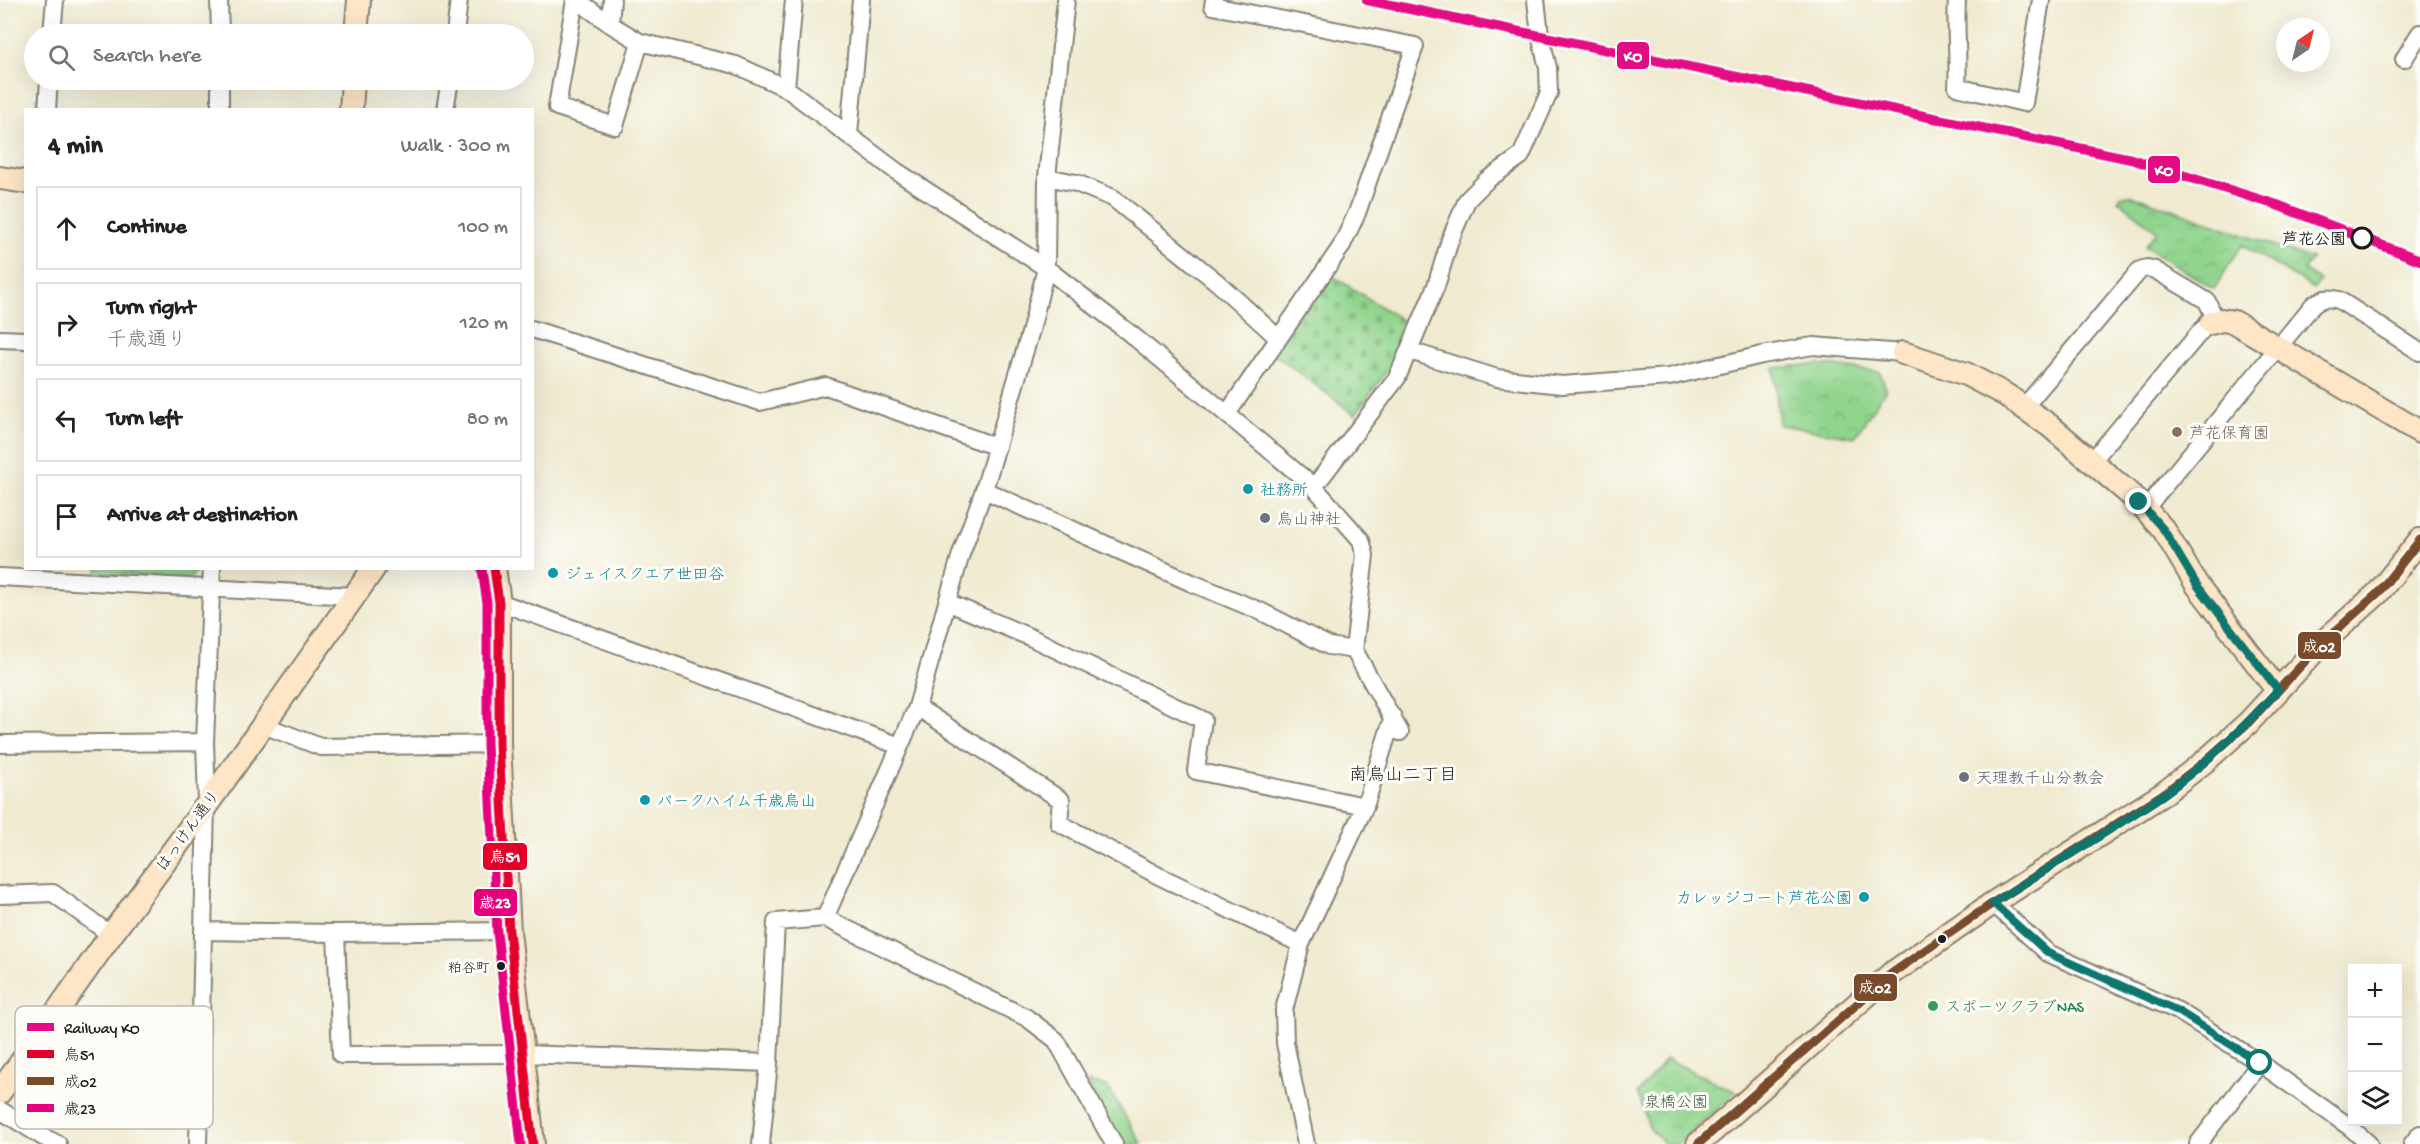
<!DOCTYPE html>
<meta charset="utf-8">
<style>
:root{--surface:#fff;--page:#f6f6f6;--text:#222;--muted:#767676;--line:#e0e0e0}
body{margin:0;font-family:"Gochi Hand","Klee One",sans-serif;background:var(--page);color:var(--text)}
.controls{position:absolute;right:18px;bottom:18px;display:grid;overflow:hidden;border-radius:0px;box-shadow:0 6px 24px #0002}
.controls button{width:54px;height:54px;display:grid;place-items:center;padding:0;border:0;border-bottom:2px solid var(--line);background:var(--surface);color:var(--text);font:30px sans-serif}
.compass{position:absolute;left:2276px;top:18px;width:54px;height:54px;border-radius:50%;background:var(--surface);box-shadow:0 6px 24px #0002;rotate:35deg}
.stop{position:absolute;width:18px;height:18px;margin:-14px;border:4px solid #0f766e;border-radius:50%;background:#fff}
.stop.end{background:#0f766e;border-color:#fff;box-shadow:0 2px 6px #0008}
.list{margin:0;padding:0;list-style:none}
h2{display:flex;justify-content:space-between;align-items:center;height:78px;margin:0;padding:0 24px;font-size:26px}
h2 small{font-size:20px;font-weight:400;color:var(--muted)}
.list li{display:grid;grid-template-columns:39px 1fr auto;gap:18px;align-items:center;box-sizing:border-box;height:84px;margin:0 12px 12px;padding:0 12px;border:2px solid var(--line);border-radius:0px}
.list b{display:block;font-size:22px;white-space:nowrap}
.list p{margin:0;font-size:20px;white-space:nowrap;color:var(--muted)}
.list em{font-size:20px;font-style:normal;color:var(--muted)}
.icon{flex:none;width:33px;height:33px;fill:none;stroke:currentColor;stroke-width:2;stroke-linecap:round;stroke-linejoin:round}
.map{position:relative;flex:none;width:2420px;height:1144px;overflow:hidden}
.search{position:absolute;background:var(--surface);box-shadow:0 6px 24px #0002;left:24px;top:24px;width:510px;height:66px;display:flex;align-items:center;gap:15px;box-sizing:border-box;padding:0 21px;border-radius:33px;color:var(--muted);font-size:22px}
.panel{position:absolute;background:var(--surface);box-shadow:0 6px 24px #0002;left:24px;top:108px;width:510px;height:462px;border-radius:0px}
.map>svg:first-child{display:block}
.cemetery{fill:url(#cemetery-stones);stroke:#567854;stroke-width:1.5}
.park{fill:url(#park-crowns);stroke:#567854;stroke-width:1.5}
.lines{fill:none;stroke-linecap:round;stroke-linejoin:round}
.street-casing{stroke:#868376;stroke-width:20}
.secondary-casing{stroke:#868376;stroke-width:26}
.street{stroke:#fff;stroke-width:16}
.secondary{stroke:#fde5c5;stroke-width:22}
.bus-1-casing{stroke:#fdfcf7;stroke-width:14}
.bus-2-casing{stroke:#fdfcf7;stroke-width:14}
.bus-3-casing{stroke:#fdfcf7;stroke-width:14}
.bus-1{stroke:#e4002b;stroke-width:9}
.bus-2{stroke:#7a4b2a;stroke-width:9}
.bus-3{stroke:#e5007d;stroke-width:9}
.rail-1-casing{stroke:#fdfcf7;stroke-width:15}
.rail-1{stroke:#e50b84;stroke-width:10}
.route{stroke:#0f766e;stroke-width:8}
.stop-dot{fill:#fdfcf7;stroke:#1c1c1c;stroke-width:3}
.education-dot{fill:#8d6e63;stroke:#fdfcf7;stroke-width:2}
.culture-dot{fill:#0f9aa8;stroke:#fdfcf7;stroke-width:2}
.worship-dot{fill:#6b7280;stroke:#fdfcf7;stroke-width:2}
.bus-dot{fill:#1c1c1c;stroke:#fdfcf7;stroke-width:2}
.leisure-dot{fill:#2e9e5b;stroke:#fdfcf7;stroke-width:2}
.labels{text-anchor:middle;stroke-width:6;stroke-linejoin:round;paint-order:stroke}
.bus-label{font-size:14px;fill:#1c1c1c;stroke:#fdfcf7;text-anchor:end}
.stop-label{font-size:16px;font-weight:bold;fill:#1c1c1c;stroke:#fdfcf7;text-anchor:end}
.education-label{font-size:16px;fill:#785e54;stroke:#fdfcf7;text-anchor:start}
.culture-label{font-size:16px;fill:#0d838f;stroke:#fdfcf7;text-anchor:start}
.worship-label{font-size:16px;fill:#5b616d;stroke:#fdfcf7;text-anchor:start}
.street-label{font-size:16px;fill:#1c1c1c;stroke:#fdfcf7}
.leisure-label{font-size:16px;fill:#27864d;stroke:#fdfcf7;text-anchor:start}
.park-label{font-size:16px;fill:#455c44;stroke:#fdfcf7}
.neighbourhood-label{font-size:18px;fill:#1c1c1c;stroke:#fdfcf7}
.key{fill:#fdfcf7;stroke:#bab9b5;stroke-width:1.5}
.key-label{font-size:16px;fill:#1c1c1c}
.line-badge{stroke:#fdfcf7;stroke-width:2}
.badge-label{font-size:16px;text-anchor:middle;font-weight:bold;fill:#fff}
</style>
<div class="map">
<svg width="2420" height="1144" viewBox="0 0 2420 1144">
<defs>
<pattern id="cemetery-stones" width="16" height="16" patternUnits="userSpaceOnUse" patternTransform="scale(1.5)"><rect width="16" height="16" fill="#90d48d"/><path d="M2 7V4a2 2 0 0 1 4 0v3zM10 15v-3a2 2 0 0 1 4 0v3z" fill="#7cb579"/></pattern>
<pattern id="park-crowns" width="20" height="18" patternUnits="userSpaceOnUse" patternTransform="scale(1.5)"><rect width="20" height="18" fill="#90d48d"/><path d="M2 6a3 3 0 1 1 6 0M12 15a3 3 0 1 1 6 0" fill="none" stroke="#7cb579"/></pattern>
</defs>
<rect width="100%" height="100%" fill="#fdfcf7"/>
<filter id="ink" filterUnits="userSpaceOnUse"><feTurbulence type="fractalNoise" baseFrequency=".0167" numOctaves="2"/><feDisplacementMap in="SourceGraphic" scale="12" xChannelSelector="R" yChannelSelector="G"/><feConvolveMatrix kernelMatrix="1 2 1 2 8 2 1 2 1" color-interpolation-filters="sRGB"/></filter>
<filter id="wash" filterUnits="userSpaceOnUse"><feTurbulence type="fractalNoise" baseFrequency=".008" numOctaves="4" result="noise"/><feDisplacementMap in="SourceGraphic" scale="24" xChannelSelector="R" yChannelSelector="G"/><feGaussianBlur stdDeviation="1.35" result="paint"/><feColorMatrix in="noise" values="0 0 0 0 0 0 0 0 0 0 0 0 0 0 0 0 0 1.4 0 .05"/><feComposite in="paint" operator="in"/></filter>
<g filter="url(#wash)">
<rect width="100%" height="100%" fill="#efead0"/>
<path class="cemetery" d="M1328,273L1408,324L1397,357L1355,415L1272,352Z"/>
<path class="park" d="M2132,195L2312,259L2304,270L2320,281L2314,289L2242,245L2214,289L2145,246L2157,231L2118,200L2121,196Z
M1819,364L1880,372L1886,389L1855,437L1779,425L1774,368Z
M97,568L199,569L189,579L97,573Z
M1666,1059L1736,1092L1678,1144H1664L1650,1129L1638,1093Z
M1087,1082L1107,1086L1142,1144H1122Z"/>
</g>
<g filter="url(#ink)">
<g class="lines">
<defs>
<path id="street" d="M219,0L220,34
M575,0L557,107L615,126L640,42
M577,0L610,24L640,42L736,65L786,88L896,171L1046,268L1132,335L1314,487L1361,540L1365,555L1354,650
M1214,0L1213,6L1415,46L1357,213L1341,247L1227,414
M1957,0C1955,29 1959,58 1957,87L2024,103L2041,0
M610,24L612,0
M52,34L55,0
M455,34L459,0
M2404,59L2420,33
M220,80V110
M786,88L794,0
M47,110L49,80
M445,110L450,80
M849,134L861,0
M1047,177L1076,183L1113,198L1218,283L1278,338
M532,329L760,402L826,386L997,447
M0,339L26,340
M1410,351L1497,378L1562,385L1669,377L1762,355L1813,346L1903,353
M2024,407L2140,270L2147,268L2155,270L2207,301L2216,321
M2092,461L2202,330L2211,323
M1314,487L1397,378L1436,286L1450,240L1467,200L1487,180L1521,156L1549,93L1548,68L1540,35L1536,0
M984,490L1192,583L1260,611L1329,646L1354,650L1400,732
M2146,508L2313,305C2322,298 2328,297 2339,300L2420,352
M0,577L354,596
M499,602L900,746
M947,602L1032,638L1203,720L1196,771L1365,806
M917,707L1061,800L1059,823L1159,876L1301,944
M263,725L321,747L499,744
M205,742L212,568
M0,744L205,742L207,803
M0,895L53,893L111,935
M1993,903L2048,953L2178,1011L2260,1063L2351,1128L2369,1144
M825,918L917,707L961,554L984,490L1031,330L1046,268L1047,177L1066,0
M203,931L336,933L509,931
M336,933L341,1055L524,1054L769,1063
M0,1110L43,1137L58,1144
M198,1144L206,806
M761,1144L769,1063L776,922L825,918L1027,1018L1056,1040L1114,1144
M1306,1144L1285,1043L1284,1010L1301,944L1365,806L1393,717
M2198,1144L2260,1063
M2412,1144L2420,1134"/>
<path id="secondary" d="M356,34L359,0
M351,110L353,80
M0,178L26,182
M2211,323L2222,320L2234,322L2420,432
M1903,353L1966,374L2006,395L2050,426L2139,502L2164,530L2197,585L2278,691
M494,568L499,602V744L509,931L533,1144
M0,1092L111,935L206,806L374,568
M1698,1144L1891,974L1993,903L2163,794L2204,762L2248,723L2322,643L2378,593L2420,540"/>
</defs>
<use href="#street" class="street-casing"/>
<use href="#secondary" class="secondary-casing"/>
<use href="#street" class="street"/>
<use href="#secondary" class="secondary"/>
<defs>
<path id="bus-1" d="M494,568L499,602V744L509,931L533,1144"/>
<path id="bus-2" d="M1698,1144L1891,974L1993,903L2163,794L2204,762L2248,723L2322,643L2378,593L2420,540"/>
<path id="bus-3" d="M482,570L487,603V745L497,932L521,1144"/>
</defs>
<use href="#bus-1" class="bus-1-casing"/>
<use href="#bus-2" class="bus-2-casing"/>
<use href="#bus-3" class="bus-3-casing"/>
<use href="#bus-1" class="bus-1"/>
<use href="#bus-2" class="bus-2"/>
<use href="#bus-3" class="bus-3"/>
<defs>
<path id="rail-1" d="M1367,0L2131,159L2277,205L2420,260"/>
</defs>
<use href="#rail-1" class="rail-1-casing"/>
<use href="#rail-1" class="rail-1"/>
</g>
</g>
<g class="lines" filter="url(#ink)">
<path class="route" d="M2139,502L2164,530L2197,585L2278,690C2243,728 2205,765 2163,795C2108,833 2049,867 1993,903L2048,953L2178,1011L2260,1063"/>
</g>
<circle class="stop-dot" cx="2362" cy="238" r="10"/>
<circle class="education-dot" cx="2177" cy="432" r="6"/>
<g class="culture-dot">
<circle cx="1248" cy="489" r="6"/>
<circle cx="553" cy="573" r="6"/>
<circle cx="645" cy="800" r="6"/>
<circle cx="1864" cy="897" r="6"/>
</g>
<g class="worship-dot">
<circle cx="1265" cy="518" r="6"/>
<circle cx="1964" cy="777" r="6"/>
</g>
<g class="bus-dot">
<circle cx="1942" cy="939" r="5"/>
<circle cx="501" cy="966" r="5"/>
</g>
<circle class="leisure-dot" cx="1933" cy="1006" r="6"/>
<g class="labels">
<g class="bus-label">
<text x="490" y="972">粕谷町</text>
</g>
<g class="stop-label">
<text x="2346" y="244">芦花公園</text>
</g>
<g class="education-label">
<text x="2189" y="438">芦花保育園</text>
</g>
<g class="culture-label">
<text x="1260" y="495">社務所</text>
<text x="565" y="579">ジェイスクエア世田谷</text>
<text x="657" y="806">パークハイム千歳烏山</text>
<text x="1852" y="903" text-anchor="end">カレッジコート芦花公園</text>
</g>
<g class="worship-label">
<text x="1277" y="524">烏山神社</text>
<text x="1976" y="783">天理教千山分教会</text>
</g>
<g class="street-label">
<text transform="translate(187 830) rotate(-54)" y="6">はっけん通り</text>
</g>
<g class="leisure-label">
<text x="1945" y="1012">スポーツクラブNAS</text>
</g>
<g class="park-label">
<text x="1676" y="1107">泉橋公園</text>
</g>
<g class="neighbourhood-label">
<text x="1403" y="780">南烏山二丁目</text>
</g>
</g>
<rect x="15" y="1006" width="198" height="123" rx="9" class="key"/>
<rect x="27" y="1023" width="27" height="8" fill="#e50b84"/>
<rect x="27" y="1050" width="27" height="8" fill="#e4002b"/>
<rect x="27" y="1077" width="27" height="8" fill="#7a4b2a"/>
<rect x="27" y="1104" width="27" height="8" fill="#e5007d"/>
<g class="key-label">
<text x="64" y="1033">Railway KO</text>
<text x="64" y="1060">烏51</text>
<text x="64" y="1087">成02</text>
<text x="64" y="1114">歳23</text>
</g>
<g class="line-badge">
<rect x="1616" y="41" width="34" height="29" rx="6" fill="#e50b84"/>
<rect x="2147" y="155" width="34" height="29" rx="6" fill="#e50b84"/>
<rect x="2297" y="631" width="45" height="29" rx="6" fill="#7a4b2a"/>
<rect x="482" y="842" width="46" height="29" rx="6" fill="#e4002b"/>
<rect x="473" y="888" width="45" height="29" rx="6" fill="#e5007d"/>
<rect x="1853" y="973" width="45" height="29" rx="6" fill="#7a4b2a"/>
</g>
<g class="badge-label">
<text x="1633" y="61">KO</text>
<text x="2164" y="175">KO</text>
<text x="2319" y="652">成02</text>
<text x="505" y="862">烏51</text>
<text x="495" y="908">歳23</text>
<text x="1875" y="993">成02</text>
</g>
</svg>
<div class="controls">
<button>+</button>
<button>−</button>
<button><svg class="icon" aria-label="layers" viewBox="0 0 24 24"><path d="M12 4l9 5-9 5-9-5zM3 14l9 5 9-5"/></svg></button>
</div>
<svg class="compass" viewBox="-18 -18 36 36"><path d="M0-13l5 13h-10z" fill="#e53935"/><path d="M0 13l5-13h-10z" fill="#767676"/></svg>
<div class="stop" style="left:2260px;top:1063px"></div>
<div class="stop end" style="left:2139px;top:502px"></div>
<div class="search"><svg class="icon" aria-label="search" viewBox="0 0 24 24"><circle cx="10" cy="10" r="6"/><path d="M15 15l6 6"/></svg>Search here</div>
<section class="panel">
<h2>4 min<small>Walk · 300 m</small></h2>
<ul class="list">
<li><svg class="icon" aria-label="ahead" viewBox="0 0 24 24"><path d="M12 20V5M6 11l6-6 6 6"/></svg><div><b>Continue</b></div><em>100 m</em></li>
<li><svg class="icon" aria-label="right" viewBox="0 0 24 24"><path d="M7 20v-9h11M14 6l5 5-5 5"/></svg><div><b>Turn right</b><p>千歳通り</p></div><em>120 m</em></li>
<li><svg class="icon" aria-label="left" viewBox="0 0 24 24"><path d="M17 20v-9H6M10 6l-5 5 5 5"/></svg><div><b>Turn left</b></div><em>80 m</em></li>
<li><svg class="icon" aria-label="arrive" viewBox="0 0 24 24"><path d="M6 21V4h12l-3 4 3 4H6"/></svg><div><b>Arrive at destination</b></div></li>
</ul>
</section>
</div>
